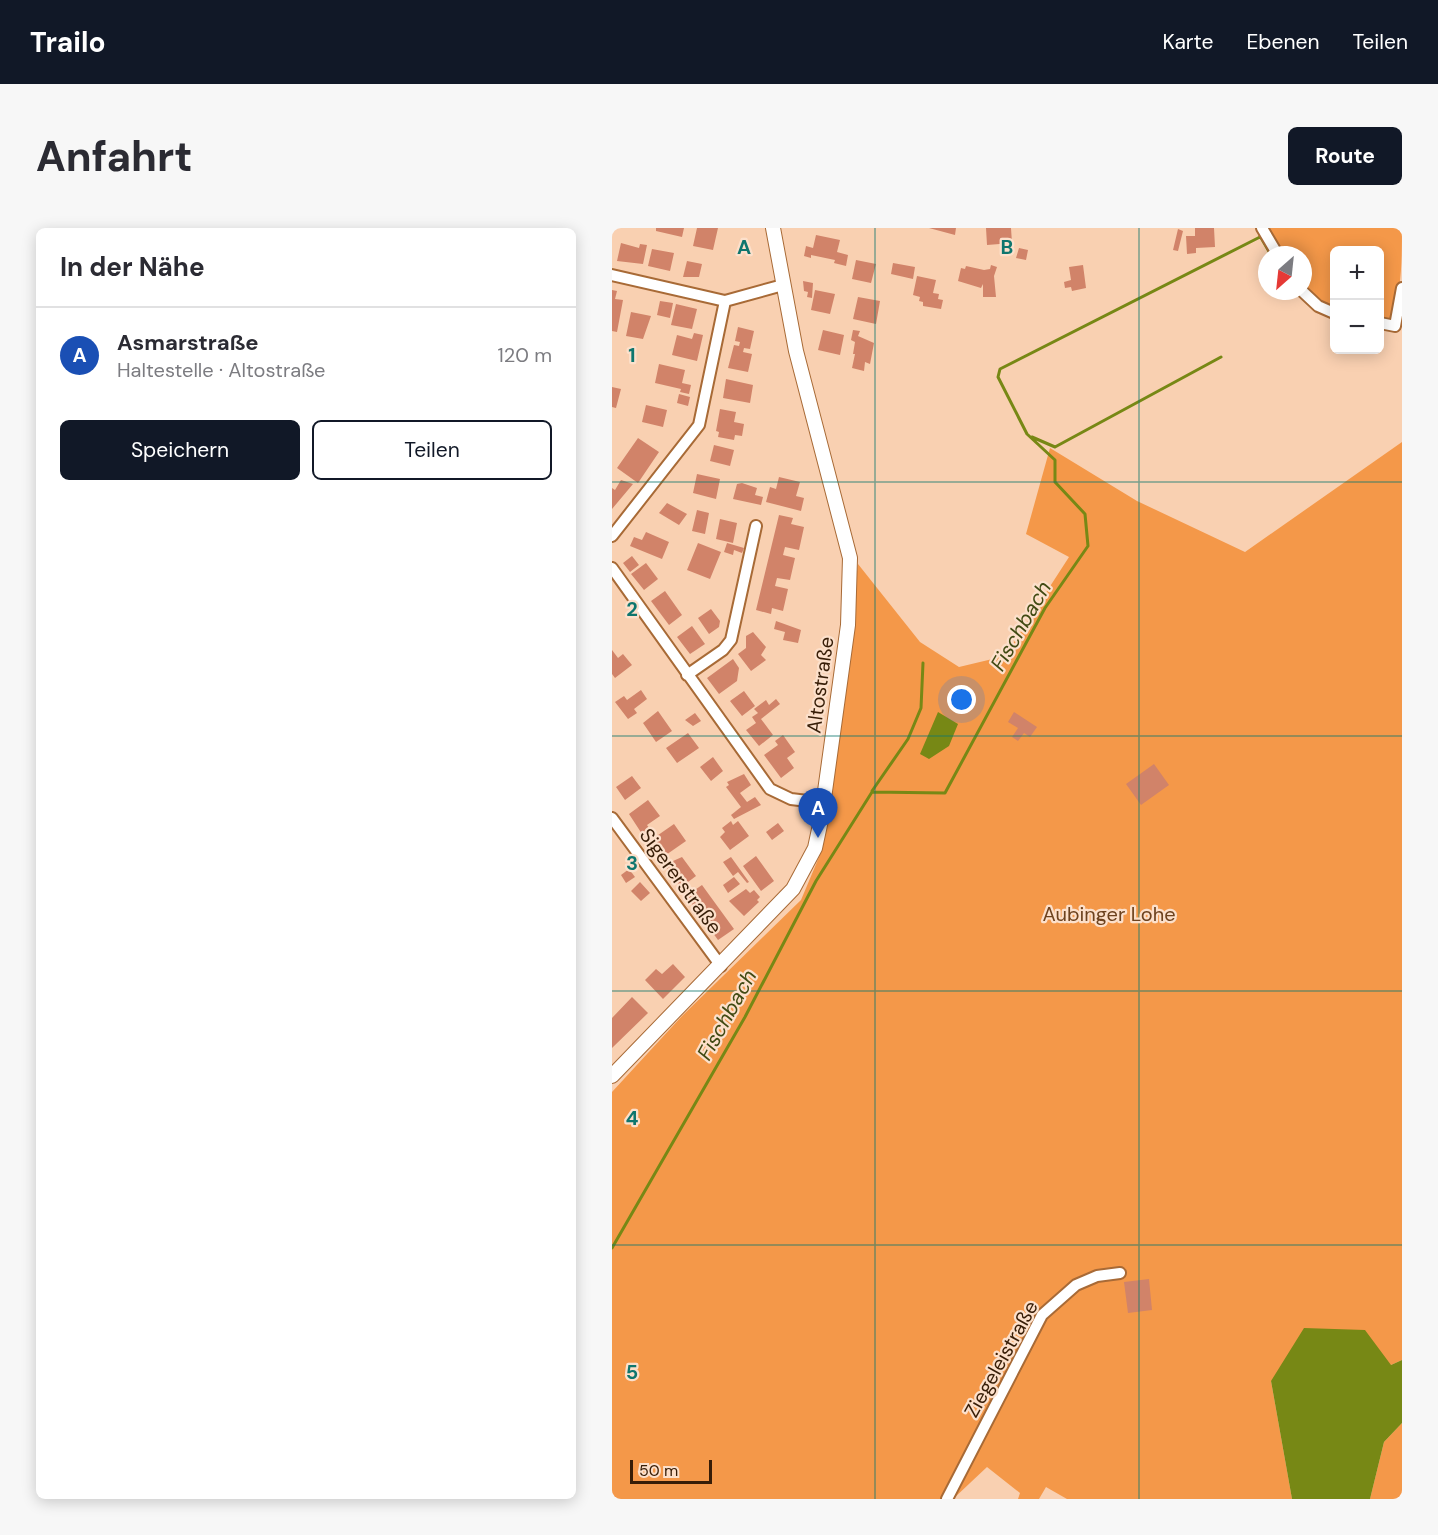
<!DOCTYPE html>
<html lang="de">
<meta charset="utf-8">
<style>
:root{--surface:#fff;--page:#f7f7f7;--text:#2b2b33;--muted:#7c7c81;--line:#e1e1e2;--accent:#111827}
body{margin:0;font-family:"DM Sans",sans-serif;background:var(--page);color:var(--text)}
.controls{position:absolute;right:18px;top:18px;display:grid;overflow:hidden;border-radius:9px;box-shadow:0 3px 15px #0003}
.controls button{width:54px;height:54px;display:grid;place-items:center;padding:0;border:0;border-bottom:2px solid var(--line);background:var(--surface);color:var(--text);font:30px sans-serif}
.compass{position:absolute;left:646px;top:18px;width:54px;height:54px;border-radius:50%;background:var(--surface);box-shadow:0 3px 15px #0003;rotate:207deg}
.scale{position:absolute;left:18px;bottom:15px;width:82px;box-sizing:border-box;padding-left:6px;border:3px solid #371d07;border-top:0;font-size:16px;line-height:21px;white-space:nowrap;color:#371d07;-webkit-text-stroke:4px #fce0cb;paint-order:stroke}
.you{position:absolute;left:350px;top:472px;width:21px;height:21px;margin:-15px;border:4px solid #fff;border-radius:50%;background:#1a73e8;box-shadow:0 0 0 9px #1a73e833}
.badge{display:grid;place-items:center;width:39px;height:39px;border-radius:50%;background:var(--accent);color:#fff;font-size:20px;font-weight:700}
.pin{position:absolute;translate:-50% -50px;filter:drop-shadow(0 2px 3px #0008)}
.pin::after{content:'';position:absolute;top:32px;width:21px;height:18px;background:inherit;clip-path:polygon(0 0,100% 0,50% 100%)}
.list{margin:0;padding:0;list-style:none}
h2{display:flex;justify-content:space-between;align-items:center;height:78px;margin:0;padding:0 24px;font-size:26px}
h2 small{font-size:20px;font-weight:400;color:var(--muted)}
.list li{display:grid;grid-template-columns:39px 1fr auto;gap:18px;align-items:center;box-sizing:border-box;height:96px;padding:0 24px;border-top:2px solid var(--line)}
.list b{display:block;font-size:22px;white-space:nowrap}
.list p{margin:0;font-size:20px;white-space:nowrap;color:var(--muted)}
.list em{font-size:20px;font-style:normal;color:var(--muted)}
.actions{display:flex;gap:12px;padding:18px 24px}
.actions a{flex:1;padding:14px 0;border:2px solid var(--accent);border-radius:9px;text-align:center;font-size:21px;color:var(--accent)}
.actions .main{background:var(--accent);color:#fff}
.map{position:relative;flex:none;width:790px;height:1271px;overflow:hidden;border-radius:9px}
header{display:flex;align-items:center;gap:36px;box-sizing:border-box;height:84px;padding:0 30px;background:var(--accent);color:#fff}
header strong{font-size:28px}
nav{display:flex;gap:33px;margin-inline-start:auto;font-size:21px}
.intro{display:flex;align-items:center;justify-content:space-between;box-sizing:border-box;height:144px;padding:0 36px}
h1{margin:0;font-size:42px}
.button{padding:15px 27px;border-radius:9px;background:var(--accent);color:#fff;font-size:21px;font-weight:700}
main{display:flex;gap:36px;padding:0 36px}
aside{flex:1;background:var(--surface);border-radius:9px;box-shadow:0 3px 15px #0003}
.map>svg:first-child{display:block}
.green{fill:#f49849}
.water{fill:#778815}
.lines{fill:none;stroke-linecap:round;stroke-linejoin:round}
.stream{stroke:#778815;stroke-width:3}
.building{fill:#d18369}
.minor-casing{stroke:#a86a36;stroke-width:14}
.secondary-casing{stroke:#a86a36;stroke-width:16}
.minor{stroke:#fff;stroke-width:10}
.secondary{stroke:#fff;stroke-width:14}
.grid{fill:none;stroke:#0f766e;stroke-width:1.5;stroke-opacity:0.55}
.labels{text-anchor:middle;stroke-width:4.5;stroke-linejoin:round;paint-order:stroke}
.street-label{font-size:20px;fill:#371d07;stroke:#fce0cb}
.park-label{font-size:20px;fill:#6d421e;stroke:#fce0cb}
.water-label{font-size:21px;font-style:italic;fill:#414a13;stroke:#fce0cb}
.grid-label{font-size:20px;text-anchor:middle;font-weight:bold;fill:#0f766e;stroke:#fce0cb;stroke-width:4.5;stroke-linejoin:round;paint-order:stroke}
</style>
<header>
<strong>Trailo</strong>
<nav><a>Karte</a><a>Ebenen</a><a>Teilen</a></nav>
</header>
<div class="intro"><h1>Anfahrt</h1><a class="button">Route</a></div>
<main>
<aside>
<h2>In der Nähe<small></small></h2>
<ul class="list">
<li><span class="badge" style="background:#1a4fb4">A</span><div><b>Asmarstraße</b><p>Haltestelle · Altostraße</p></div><em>120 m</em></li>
</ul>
<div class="actions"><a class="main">Speichern</a><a>Teilen</a></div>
</aside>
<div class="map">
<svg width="790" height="1271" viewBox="0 0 790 1271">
<rect width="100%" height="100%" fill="#f9d0b1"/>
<path class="green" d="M653,0H790C790,28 790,66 779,91L768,93V22H722V82L708,75L691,59V27H669Z
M790,214V1132L779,1137L659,1153L680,1271H455L434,1259L427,1271H406L408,1265L375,1239L341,1271H0V864L70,788L189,672L210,622L246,336L308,414L347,439L393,428L457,329L414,306L438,220L525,273L633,324Z
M790,1195V1271H758L772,1214Z"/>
<path class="water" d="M326,484L346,496L337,518L317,531L308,526Z
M692,1100L753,1102L779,1137L790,1132V1195L772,1214L758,1271H680L659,1153Z"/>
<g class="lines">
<path class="stream" d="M648,8L659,27
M420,209L443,219L609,129
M260,563L296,511L309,480L311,435
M0,1020L133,789L204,653L260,564L333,565L433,380L476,318L473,286L443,254V232L415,206L386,149L388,141L648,9"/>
</g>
<path class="building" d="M44,0H72L70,9L44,3Z
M85,0H106L101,22L81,18Z
M317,0H344L343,7Z
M374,0H399L400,15L375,17Z
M583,0H602L603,19L584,20V25L575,26L574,8H583Z
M566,1L571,3L566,23L561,22Z
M204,7L228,12L225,24L236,27L234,38L222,35L223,32L199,27V30L192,28L194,18L201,20Z
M9,15L27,20L28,16L35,17L31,36L5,33Z
M407,20L416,22L414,32L404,30Z
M40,21L62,25L58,43L36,38Z
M244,32L264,36L259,55L240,51Z
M75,33L90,36L87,49H71Z
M281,35L303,39L301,51L279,46Z
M379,37L385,39L382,48L384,69H371V56L369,60L346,53L349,40L353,41L354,38L372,42L378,41Z
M471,37L474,60L460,63L459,59L453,60L452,54L459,52L457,39Z
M305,48L324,52L321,65L327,66L326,71L331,72L329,81L311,78V74L307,73L308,69L301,67Z
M191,53L201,55L200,70L195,69L196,64L192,63Z
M0,62L5,63L3,71L11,72L5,104L0,103Z
M203,62L223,66L218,86L199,82Z
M246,69L268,73L264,96L241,91Z
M48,73L61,75L58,90L45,87Z
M64,76L85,81L80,101L59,97Z
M19,84L39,88L31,111L14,108Z
M126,99L142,103L138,121L132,120L131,124L140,126L136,144L116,140L122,117L127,118L128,114L123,113Z
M211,102L232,107L228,127L206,122Z
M241,102L248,103L246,108L262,115L258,136L253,134L252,143L240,140L243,126H241L243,114L239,112Z
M82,105L91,107L85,133L60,127L65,107L80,111Z
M47,136L73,142L70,155L79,157L77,166L68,164L69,161L43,155Z
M114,151L141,157L138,175L111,170Z
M0,159L9,161L4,180L0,179Z
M67,166L78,169L76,178L65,175Z
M34,177L55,182L51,199L30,194Z
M108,181L124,184L122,194L132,196L130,208L123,207L122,212L106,209L107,204L104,203Z
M26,210L47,224L26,255L5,240Z
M102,217L122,222L118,238L98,233Z
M85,246L108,251L104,271L81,265Z
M167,249L188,254L184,268L192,270L189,283L154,274L158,259L164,261Z
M9,252L21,256L0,281V260L3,262Z
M130,255L145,260L143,267L151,269L149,277L121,271L125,256Z
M55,275L75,286L67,297L47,285Z
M85,282L97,285L93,306L80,303Z
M167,287L181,290L179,296L192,299L187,322L173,319L171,327L183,330L178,352L165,350L163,358L176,361L171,383L160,380L159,386L144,382Z
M108,291L125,295L121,315L104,311Z
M34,304L57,314L50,331L18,318L22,309L30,312Z
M86,315L109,324L98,351L75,342Z
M115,315L132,320L130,325L122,322L121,327L112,324Z
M20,328L27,337L18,344L11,335Z
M34,335L46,351L32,362L19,346Z
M53,363L70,387L57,397L39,373Z
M99,381L108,393L107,399L97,406L86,390Z
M164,393L189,402L186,415L171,412L173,404L162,401Z
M80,398L93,416L78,426L65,409Z
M141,404L154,419L149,427L154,432L139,443L126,426L134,420V408Z
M0,422L6,430L11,426L20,437L3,450L0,446Z
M121,431L127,440L125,453L107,466L95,450Z
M29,462L35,471L22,481L25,485L16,491L3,474L12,468L15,472Z
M132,463L143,478L130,488L118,473Z
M164,471L168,476L149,491L161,507L147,518L134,502L144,495L140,489L146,485L142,481L154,472L157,477Z
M46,483L60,503L44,514L31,495Z
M402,484L425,499L418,509L412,505L406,513L400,509L406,500L396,494Z
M83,485L89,493L81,498L73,492Z
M76,505L87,520L65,535L54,520Z
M171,507L183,524L175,530L182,540L169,550L152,527L166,517L163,513Z
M101,529L111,543L99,553L88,539Z
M542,536L557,557L529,577L514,556Z
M132,546L139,557L128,565L135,574L143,569L149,577L122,591L119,587L129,579L114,559L117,557L115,554Z
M20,548L29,560L13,572L4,559Z
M36,572L48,588L35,597L40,604L32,609L17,586Z
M119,593L121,597L126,593L137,608L118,622L108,609L113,604L110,600Z
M166,595L172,603L160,612L154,604Z
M62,596L74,613L51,629L39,612Z
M144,628L162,653L149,663L131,638Z
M70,629L84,648L76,654L78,657L71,662L52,637Z
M119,629L137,654L135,655L126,644L121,648L111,634Z
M17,641L23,649L14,655L9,647Z
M122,649L128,656L116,665L111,657Z
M28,654L38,665L29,673L19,663Z
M90,657L122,701L106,712L74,668Z
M134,661L138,665L142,662L148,669L145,672L147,674L132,688L117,673Z
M61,736L73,749L51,771L33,752L44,741L50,746Z
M20,769L36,785L0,820V790Z
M537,1051L540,1082L516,1085L512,1054Z"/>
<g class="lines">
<defs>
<path id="minor" d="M650,0L666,27
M0,47L113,73L171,57
M690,63L706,78L722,85
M768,95L783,98L790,60
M0,308L87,197L113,73
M0,340L158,561L179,571L212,575
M75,447L111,422L119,412L144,298
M0,590L109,738
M335,1271L430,1087L464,1057L485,1048L508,1045"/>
<path id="secondary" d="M0,848L181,661L203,620L209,592L236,397L238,330L184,123L161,0"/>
</defs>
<use href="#minor" class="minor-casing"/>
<use href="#secondary" class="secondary-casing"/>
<use href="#minor" class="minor"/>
<use href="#secondary" class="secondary"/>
</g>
<path class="grid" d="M263,0V1271M527,0V1271M0,254H790M0,508H790M0,763H790M0,1017H790"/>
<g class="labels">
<g class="street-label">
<text transform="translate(208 457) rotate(-82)" y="7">Altostraße</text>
<text transform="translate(69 653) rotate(54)" y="7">Sigererstraße</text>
<text transform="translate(389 1131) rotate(-61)" y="7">Ziegeleistraße</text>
</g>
<g class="park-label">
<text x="497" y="693">Aubinger Lohe</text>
</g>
<g class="water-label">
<text transform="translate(409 398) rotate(-60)" y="7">Fischbach</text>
<text transform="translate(115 787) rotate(-61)" y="7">Fischbach</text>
</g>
</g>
<g class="grid-label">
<text x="132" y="26">A</text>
<text x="395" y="26">B</text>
<text x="20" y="134">1</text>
<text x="20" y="388">2</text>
<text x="20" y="642">3</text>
<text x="20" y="897">4</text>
<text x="20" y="1151">5</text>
</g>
</svg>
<div class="controls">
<button>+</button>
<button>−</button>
</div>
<svg class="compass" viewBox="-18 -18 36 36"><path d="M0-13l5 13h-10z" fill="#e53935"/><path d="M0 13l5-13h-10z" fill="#7c7c81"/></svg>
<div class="scale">50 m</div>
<div class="you"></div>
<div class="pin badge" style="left:206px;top:610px;background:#1a4fb4">A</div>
</div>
</main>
